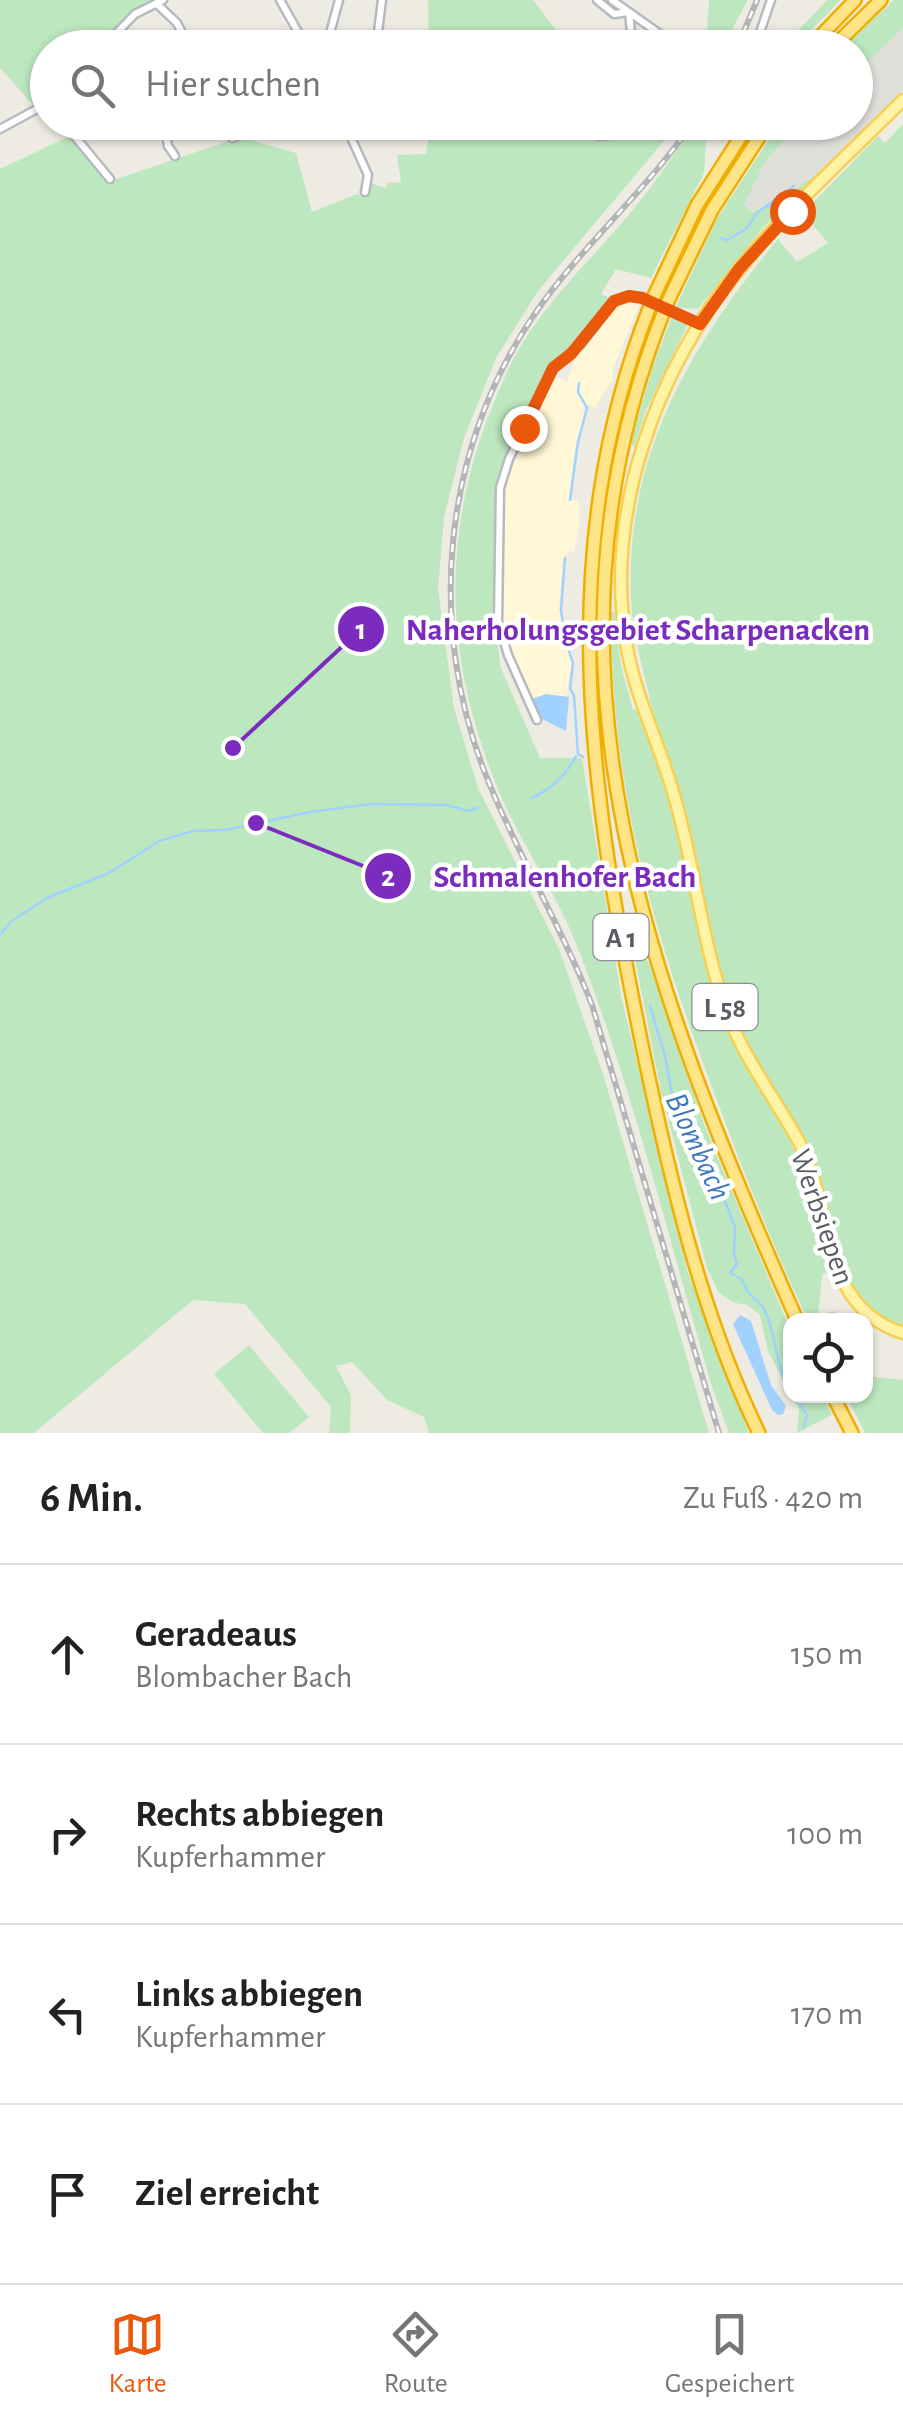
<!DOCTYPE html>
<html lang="de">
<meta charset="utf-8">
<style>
:root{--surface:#fff;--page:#f6f6f6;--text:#222;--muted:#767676;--line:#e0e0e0;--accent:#ea580c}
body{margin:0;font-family:"Alegreya Sans",sans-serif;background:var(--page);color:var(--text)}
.controls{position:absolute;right:30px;bottom:30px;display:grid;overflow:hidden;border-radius:20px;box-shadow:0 2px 8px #0004}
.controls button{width:90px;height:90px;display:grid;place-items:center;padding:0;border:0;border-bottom:2px solid var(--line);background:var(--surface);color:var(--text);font:50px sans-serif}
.stop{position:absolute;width:30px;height:30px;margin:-22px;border:8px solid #ea580c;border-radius:50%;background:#fff}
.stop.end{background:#ea580c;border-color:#fff;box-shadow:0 2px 10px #0008}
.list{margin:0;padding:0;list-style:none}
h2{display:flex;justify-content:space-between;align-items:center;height:130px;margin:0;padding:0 40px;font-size:42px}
h2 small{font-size:32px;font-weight:400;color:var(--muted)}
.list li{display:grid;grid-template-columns:65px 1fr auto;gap:30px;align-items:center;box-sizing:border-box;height:180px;padding:0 40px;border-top:2px solid var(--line)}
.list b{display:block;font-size:38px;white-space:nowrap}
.list p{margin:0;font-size:32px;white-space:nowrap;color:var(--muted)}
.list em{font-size:32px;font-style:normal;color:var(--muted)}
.icon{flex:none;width:55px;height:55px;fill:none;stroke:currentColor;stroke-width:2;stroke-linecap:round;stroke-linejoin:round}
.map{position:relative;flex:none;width:903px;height:1433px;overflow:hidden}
.search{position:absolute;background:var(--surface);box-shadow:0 2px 8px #0004;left:30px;right:30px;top:30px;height:110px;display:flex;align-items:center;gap:25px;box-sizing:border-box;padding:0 35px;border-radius:55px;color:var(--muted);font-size:38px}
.sheet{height:850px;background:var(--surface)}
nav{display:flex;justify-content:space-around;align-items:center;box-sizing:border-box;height:140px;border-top:2px solid var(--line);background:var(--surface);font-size:28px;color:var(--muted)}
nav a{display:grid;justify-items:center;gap:5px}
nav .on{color:var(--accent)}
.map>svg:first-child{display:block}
.commercial{fill:#fff7d6}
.industrial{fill:#e1dfda}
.green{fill:#bde7bf}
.water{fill:#a1d2ff}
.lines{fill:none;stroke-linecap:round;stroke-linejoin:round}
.stream{stroke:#a1d2ff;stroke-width:2.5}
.street-casing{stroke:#b7babf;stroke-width:11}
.primary-casing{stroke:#f7cf52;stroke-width:15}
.highway-casing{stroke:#f0af00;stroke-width:16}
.street{stroke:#fff;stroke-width:6}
.primary{stroke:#fff4a6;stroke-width:10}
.highway{stroke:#ffe588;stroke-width:11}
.rail-casing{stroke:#b4b5b5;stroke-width:6}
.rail{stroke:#fff;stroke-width:2.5;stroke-dasharray:8;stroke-linecap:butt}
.street-bridge-casing{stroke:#b7babf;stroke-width:11;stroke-linecap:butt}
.highway-bridge-casing{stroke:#f0af00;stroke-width:16;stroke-linecap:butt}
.street-bridge{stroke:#fff;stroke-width:6}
.highway-bridge{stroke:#ffe588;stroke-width:11}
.route{stroke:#ea580c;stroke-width:12}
.labels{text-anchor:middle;stroke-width:9;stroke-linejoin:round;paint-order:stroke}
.shield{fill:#fff;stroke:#8c8e92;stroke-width:2.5}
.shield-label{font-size:28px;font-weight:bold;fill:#5a5e64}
.street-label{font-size:30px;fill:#5a5e64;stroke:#fff}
.water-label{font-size:32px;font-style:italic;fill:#3d77be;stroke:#fff}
.leader{fill:none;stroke:#7b2cbf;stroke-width:4}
.callout-dot{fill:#7b2cbf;stroke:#fff;stroke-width:4}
.mark-label{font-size:30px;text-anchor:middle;font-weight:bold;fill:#fff}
.callout-label{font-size:32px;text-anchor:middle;font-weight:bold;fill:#7b2cbf;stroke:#fff;stroke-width:9;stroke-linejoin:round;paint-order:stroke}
</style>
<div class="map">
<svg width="903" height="1433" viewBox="0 0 903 1433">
<rect width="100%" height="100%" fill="#eeece2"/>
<path class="commercial" d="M630,299L641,300L612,371L613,378L595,408L583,402L584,419L576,442L569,499L579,501V529L574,552L569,551L563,558L559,610L572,663L566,698L546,694L532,698L513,659L500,619L503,488L513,454L551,373L567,383L577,352L618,305Z"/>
<path class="industrial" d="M903,28V90L822,171L784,196L752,212L744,205L765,162L799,123L856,122V73Z"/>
<path class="green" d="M0,0H154L138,9L99,47L48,48L47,101L35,107L0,68Z
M428,0H533L569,47L429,45Z
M709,0H748L729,35L707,31Z
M827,0H841L799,42L794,35Z
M894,0H903V28L856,73V48L844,47Z
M437,123H573C612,162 637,123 679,123L538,291L496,358L464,438L444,517L438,589L454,708L478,788L559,949L603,1074L709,1433H429L424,1417L387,1400L352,1362L336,1366L351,1395L350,1433H329L331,1407L245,1304L193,1300L34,1433H0V169L72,135L111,181L240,137L296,153L312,212L357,194L365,197L370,183L386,188L388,182L401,183L397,155L426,154L429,136Z
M696,123H718L706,142L704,173L651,278L616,269L601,294L610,298L548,371L498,482L495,611L500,666L540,758H582L622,1000L688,1273L749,1433H729L712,1387C669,1240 633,1089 577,946C555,890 518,840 496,784C438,640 442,509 509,368C541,302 599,254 644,196C662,173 679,147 696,123Z
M780,123H799L765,162L744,205L753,212L784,196L822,171L762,229L698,309L676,307L716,220Z
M903,124V1341C870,1326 844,1306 831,1270L822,1275L818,1314L836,1311L839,1320H808C772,1245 741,1166 712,1087C650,921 612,791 611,612H614L621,666L633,710L652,709C646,677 635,645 632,612C620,464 688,348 778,239L797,262L828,243L812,224L806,228L797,219L878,136L885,143Z
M674,312L688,324L645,412L634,448L631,442L653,365Z
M641,955L649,963L705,1127L790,1329V1395L768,1351L760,1315L747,1305L735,1303L719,1293L707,1268L661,1092L635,959Z
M249,1345L309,1417L289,1433H263L214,1374Z
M866,1376L903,1380V1433H865L846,1396H866Z
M791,1396H823L832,1415L797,1433L799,1409Z"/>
<path class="water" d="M546,694L569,697L566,731L540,718L532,699Z
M740,1315L751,1321L771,1385L786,1406L783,1414L778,1415L772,1410L733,1324Z"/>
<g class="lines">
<path class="stream" d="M768,207L794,192
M721,238L727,240L746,229L758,212L794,186
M570,500L578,442L587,408L578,392L579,383
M565,558L561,610L566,642L573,663L570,688L574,696L578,754L583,757
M532,798C552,789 566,775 576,756
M0,935L13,920L47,898L109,873L159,841L193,831L225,830L310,812L372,804L446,805L469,811L478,808
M650,1006L665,1056L674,1105L703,1143L735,1227L734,1254L737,1264L730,1273L742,1279C748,1300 758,1296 765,1311C777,1336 774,1365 790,1388
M795,1396L807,1415L804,1427"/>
<defs>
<path id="street" d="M280,0L307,48
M597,0L614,14L629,12L631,32L644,48
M612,0L667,39L727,37
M157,4L177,23L190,48
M114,34L123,48
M745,46L756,44L771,0
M102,48L135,14L163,0
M326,48L339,0
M376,48L382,0
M63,122L110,179
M164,122L168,146L175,156
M225,122L232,138L276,122
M344,122L368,175L365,192
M427,122H434
M578,122L599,136L619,134L646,122
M0,129L48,103
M537,720L508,655L498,621L500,488L509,459L553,368L581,344L614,301L629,296L642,297L700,324"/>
<path id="primary" d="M903,100C848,155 789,208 740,268C655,371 603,515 627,648C636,698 659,743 673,792C695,864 701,941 727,1012C745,1061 776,1099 800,1144C834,1210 818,1306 903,1333"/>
<path id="highway" d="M809,48L855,0
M832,48L881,0
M654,296L697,205L750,122
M669,299L712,210L769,122
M650,306C552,554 591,797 643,1050C670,1179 701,1314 759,1433
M664,311C523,666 652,993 797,1320
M833,1396L852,1433"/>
</defs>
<use href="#street" class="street-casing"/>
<use href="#primary" class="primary-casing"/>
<use href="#highway" class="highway-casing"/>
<use href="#street" class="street"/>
<use href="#primary" class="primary"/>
<use href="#highway" class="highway"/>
<defs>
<path id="rail" d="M737,48L757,0
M693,122C646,192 581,246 534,315C442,450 426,627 487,778C518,856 562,927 592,1005L719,1433"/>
</defs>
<use href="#rail" class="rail-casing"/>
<use href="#rail" class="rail"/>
<defs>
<path id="street-bridge" d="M727,37L745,46"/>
<path id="highway-bridge" d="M650,306L654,296
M664,311L669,299"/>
</defs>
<use href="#street-bridge" class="street-bridge-casing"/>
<use href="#highway-bridge" class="highway-bridge-casing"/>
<use href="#street-bridge" class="street-bridge"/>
<use href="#highway-bridge" class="highway-bridge"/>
</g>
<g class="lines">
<path class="route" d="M524,428L553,368L571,354L614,301L629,296L642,298L700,324L739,269L792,211"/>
</g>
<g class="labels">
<g class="shield">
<rect x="593.5" y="914" width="55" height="46" rx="8"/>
<rect x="692.5" y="984" width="65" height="46" rx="8"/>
</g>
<g class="shield-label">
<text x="621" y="947">A 1</text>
<text x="725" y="1017">L 58</text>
</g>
<g class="street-label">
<text transform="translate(823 1217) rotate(71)" y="10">Werbsiepen</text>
</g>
<g class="water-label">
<text transform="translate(699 1146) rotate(65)" y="11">Blombach</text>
</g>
</g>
<path class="leader" d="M233 748L361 629M256 823L388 876"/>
<g class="callout-dot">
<circle cx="233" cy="748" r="10"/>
<circle cx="256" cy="823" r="10"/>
<circle cx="361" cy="629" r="25"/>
<circle cx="388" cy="876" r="25"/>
</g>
<g class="mark-label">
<text x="361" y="639">1</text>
<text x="388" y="886">2</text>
</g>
<g class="callout-label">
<text x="638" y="640">Naherholungsgebiet Scharpenacken</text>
<text x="565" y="887">Schmalenhofer Bach</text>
</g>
</svg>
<div class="controls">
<button><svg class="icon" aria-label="locate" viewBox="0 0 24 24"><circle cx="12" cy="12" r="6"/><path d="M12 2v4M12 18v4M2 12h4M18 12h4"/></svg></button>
</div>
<div class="stop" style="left:792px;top:211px"></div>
<div class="stop end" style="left:524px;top:428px"></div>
<div class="search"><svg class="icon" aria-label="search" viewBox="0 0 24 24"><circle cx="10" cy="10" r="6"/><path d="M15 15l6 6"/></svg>Hier suchen</div>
</div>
<section class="sheet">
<h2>6 Min.<small>Zu Fuß · 420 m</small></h2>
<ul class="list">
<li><svg class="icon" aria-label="ahead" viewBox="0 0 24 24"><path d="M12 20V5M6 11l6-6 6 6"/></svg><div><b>Geradeaus</b><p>Blombacher Bach</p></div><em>150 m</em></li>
<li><svg class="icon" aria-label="right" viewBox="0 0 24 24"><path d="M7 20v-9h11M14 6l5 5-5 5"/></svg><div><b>Rechts abbiegen</b><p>Kupferhammer</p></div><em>100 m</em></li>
<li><svg class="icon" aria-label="left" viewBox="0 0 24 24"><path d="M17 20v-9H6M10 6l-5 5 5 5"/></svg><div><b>Links abbiegen</b><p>Kupferhammer</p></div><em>170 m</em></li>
<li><svg class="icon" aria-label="arrive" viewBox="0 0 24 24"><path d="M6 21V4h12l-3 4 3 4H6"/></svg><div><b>Ziel erreicht</b></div></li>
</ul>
</section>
<nav>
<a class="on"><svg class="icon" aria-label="map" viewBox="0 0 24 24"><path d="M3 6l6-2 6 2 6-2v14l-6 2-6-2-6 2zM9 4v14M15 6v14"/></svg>Karte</a>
<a><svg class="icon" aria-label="directions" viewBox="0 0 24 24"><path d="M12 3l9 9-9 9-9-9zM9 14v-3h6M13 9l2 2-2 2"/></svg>Route</a>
<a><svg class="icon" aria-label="saved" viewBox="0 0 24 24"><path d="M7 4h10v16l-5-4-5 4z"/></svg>Gespeichert</a>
</nav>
